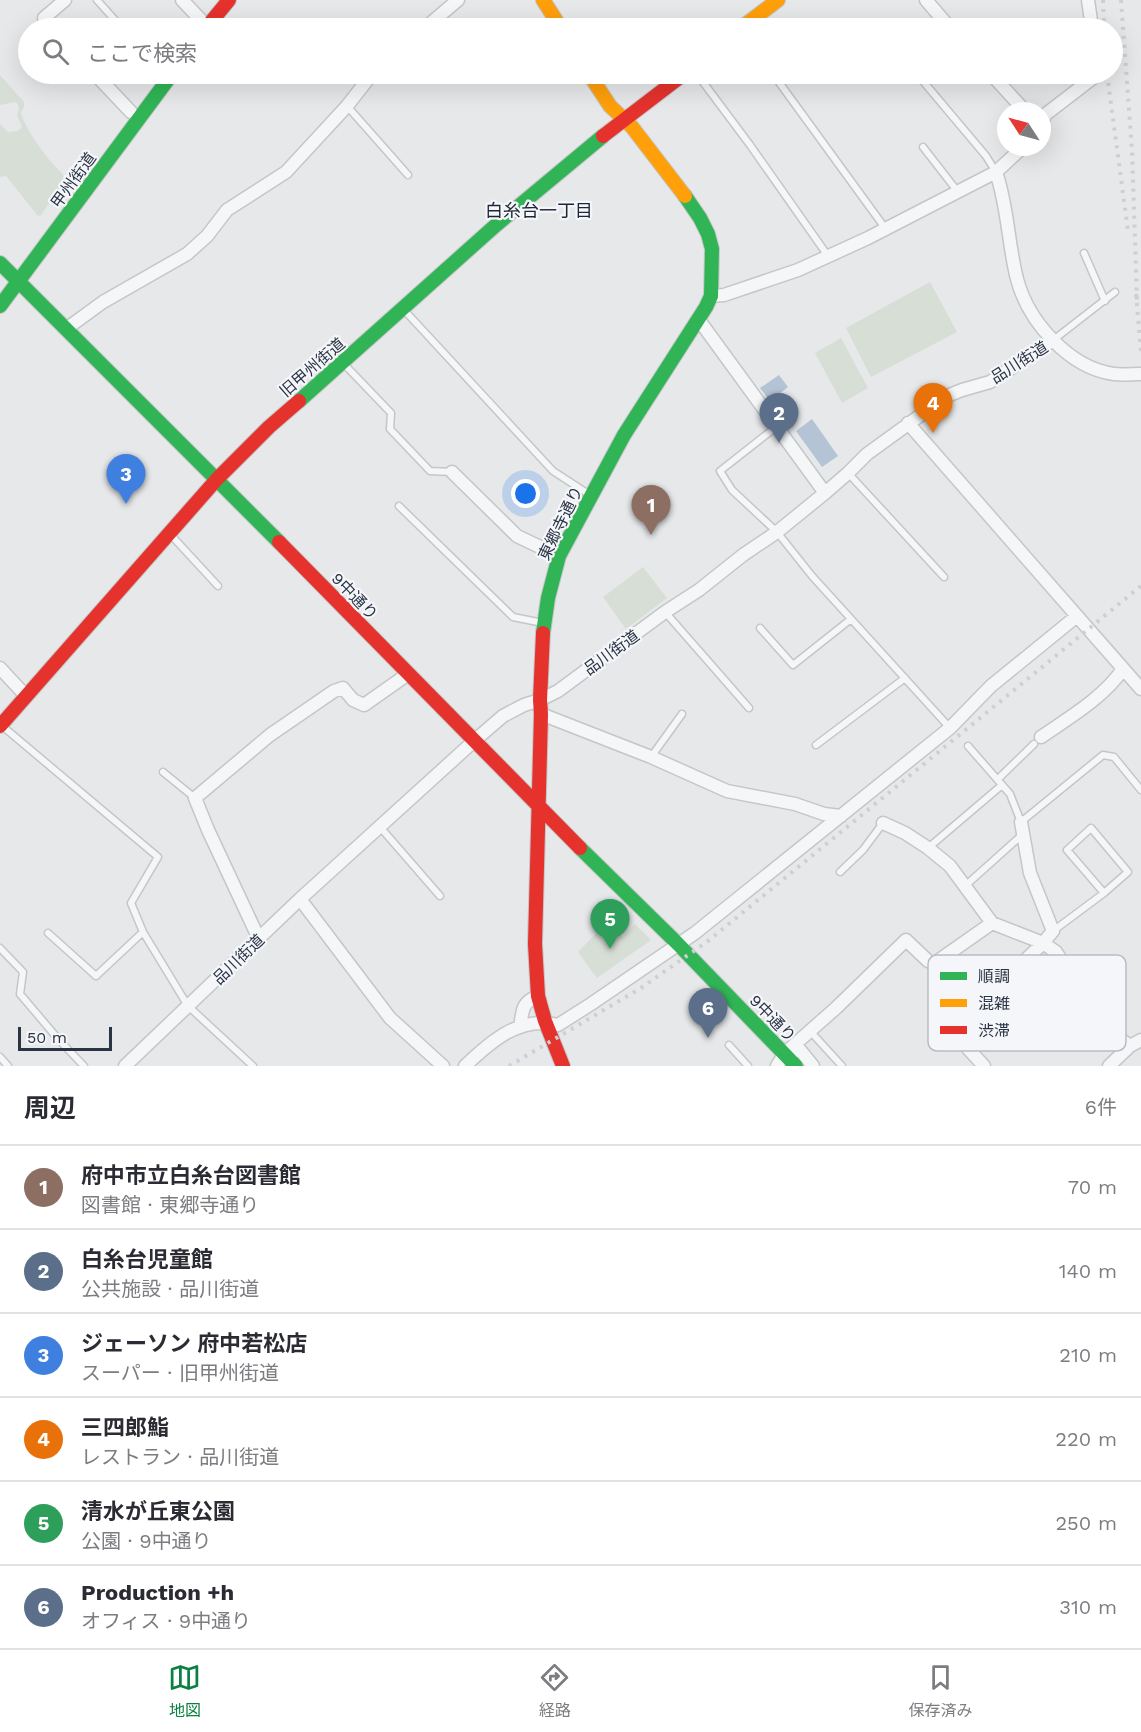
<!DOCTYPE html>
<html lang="ja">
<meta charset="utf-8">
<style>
:root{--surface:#fff;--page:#f2f2f3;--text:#2b2b33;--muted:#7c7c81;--line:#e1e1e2;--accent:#0b8043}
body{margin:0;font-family:"Work Sans","Noto Sans JP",sans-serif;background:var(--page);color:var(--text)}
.compass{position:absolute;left:997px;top:102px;width:54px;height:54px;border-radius:50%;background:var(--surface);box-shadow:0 6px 24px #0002;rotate:306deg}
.scale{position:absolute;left:18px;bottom:15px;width:94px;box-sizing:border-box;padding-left:6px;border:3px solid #2b3445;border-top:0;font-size:16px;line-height:21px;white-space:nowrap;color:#2b3445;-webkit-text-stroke:4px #f4f6f9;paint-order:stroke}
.you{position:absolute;left:526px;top:494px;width:21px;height:21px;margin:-15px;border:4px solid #fff;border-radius:50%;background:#1a73e8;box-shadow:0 0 0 9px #1a73e833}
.badge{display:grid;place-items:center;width:39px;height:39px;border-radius:50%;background:var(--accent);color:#fff;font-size:20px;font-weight:700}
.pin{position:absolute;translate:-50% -50px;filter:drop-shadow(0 2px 3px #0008)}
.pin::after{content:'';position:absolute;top:32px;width:21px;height:18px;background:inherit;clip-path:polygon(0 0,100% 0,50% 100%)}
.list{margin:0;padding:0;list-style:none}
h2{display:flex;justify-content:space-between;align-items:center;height:78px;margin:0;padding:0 24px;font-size:26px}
h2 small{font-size:20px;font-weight:400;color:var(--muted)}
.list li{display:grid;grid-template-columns:39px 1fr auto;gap:18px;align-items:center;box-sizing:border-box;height:84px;padding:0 24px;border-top:2px solid var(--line)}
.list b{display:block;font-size:22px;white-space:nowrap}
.list p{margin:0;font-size:20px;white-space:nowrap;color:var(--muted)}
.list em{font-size:20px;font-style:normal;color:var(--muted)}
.icon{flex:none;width:33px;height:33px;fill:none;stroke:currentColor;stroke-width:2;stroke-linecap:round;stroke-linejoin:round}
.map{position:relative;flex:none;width:1141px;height:1066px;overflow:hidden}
.search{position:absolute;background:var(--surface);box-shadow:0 6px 24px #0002;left:18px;right:18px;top:18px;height:66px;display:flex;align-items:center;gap:15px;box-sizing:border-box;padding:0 21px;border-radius:33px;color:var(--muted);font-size:22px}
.sheet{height:582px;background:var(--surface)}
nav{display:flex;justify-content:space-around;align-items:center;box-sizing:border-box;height:84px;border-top:2px solid var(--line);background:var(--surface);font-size:16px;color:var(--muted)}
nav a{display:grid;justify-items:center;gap:3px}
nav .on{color:var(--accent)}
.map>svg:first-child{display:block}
.green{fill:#d6ded6}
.water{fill:#b4c4d5}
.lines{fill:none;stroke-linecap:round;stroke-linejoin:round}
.lane-casing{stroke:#c4c6c8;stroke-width:9}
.street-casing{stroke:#c4c6c8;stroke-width:15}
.fast-casing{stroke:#c4c6c8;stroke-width:16}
.slow-casing{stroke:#c4c6c8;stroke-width:16}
.jam-casing{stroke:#c4c6c8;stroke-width:16}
.lane{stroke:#f5f6f7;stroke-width:6}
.street{stroke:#f5f6f7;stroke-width:12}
.fast{stroke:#30b455;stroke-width:14}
.slow{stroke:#ff9f0a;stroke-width:14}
.jam{stroke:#e5322d;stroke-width:14}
.rail{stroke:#cecfd2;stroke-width:4;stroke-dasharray:3 6;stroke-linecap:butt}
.labels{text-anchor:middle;stroke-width:4.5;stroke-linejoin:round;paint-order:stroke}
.street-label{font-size:16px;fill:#2b3445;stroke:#f4f6f9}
.neighbourhood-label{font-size:18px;fill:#1d2536;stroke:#f4f6f9}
.key{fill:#f4f6f9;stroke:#b8bcc3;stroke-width:1.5}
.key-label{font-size:16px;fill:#2b3445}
</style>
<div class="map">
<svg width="1141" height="1066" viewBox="0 0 1141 1066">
<rect width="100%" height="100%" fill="#e6e8ea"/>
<path class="green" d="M0,75L24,102V107L21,112C24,127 43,153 54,165C59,171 63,172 65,180L41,215L38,216L6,176L0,177V124L8,132L18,131L22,127L17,116L19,109L18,104L15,102L0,105Z
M930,282L957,332L871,377L846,328Z
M841,338L868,388L842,403L815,353Z
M643,567L667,598L626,629L603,597Z
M607,922L623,937L635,924L651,940L597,978L578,952Z"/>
<path class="water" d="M779,375L788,387L770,401L760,388Z
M812,419L838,456L822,467L796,431Z"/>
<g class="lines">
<defs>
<path id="lane" d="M97,0L122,28
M697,74L750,145L828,256
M773,74L885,228
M917,74L986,156L996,172
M347,106L408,175
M923,147L958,192
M1084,253L1105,301
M405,311L553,471L590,495
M1052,341L1115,292
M343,363L391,413L390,429L430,471L452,472
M776,427L720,471L732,490L777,532L812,576L950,728
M848,473L944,577
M399,506L513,617L543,623
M170,534L218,586
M665,612L749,708
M760,628L793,665L851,619
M1,725L158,857L131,903L143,932L188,1006L253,1066
M816,745L905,678
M968,746L1010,794L1021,822L1103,755L1114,757L1141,790
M651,757L682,714
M163,772L195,798
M998,779L1034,744
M380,827L440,896
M928,848L1002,785
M840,872L863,850L883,823
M965,886L1022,835
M1053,931L1104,893L1128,872L1091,828L1067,850L1104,893
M48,933L96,976L143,932
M0,948L23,972L20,994L59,1040L84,1066
M810,1031L842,1066
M729,1045L748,1066
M0,1057L8,1066"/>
<path id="street" d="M182,0L201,20
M926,0L950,28
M1088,0L1092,28
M54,28L44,18L65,0
M425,28L458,0
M95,74L131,112
M991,74L1025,111
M1042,121L1046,114L1098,74
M996,172C1008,207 1008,244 1017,279C1028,321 1069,368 1114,374C1122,375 1132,374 1141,374
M711,296L724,295L798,270L868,238L996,172L1023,147
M699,320L825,493
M66,329L103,302L187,254L207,236L227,210L286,172L347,106L372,74
M908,423L1141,689
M452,472L517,536L559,556
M0,668L26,696
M541,714L651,757L727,791L795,804L824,814L841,816
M1041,737C1070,717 1103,698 1123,669
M883,823L905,833L928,848L950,866L992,923L1043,943L1056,952L1103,1027L1130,1046
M300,899L390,1018L443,1066
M259,939L208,830L195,798L270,735L334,691L343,688L353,700L364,705L408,674
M520,1027C523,1010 521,1003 538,996
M786,1053L800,1050L813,1066
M125,1066L300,899L474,741L503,716L524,705L540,700L558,691L665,612L699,590L743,555L777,532L825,493L848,473L867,454L947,396L962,390L990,382L1052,341
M465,1066C490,1042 520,1015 558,1025L591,1004L695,933L950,728L991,686L1077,616
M777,1066L785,1053L836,1008L906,940L928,961L935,963L992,923
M984,1066L952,1031L1043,943L1053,931L1030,873L1021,822
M1109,1066L1130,1046L1141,1040"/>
<path id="fast" d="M0,263L279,542
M0,306L172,74
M299,401L496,225L603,136
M543,633L548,598L559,556L624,435L706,307L711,296L712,249L708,234L700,218L685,196
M580,848L678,944L796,1066"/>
<path id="slow" d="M543,0L561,28
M741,28L778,0
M589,74L610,106L632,127L685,196"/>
<path id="jam" d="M206,28L229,0
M603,136L684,74
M279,542L580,848
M543,633L540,700L541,714L535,944L538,996L545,1021L563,1066
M0,726L217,479L269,427L299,401"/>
</defs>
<use href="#lane" class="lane-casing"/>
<use href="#street" class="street-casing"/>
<use href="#fast" class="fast-casing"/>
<use href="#slow" class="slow-casing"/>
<use href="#jam" class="jam-casing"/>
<use href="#lane" class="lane"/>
<use href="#street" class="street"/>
<use href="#fast" class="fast"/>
<use href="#slow" class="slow"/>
<use href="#jam" class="jam"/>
<path class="rail" d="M1103,0L1104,28
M1121,0L1132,150L1137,300
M1107,74L1128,231
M1136,294L1141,351
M509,1066L641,988L708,941L1141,586"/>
</g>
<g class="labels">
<g class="street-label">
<text transform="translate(73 180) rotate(-54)" y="6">甲州街道</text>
<text transform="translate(1019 362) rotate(-32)" y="6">品川街道</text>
<text transform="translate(312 367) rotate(-41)" y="6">旧甲州街道</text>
<text transform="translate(560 523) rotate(-64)" y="6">東郷寺通り</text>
<text transform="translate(355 596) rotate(46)" y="6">9中通り</text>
<text transform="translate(611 652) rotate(-36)" y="6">品川街道</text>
<text transform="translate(238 959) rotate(-44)" y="6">品川街道</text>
<text transform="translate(773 1018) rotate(46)" y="6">9中通り</text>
</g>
<g class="neighbourhood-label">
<text x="539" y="217">白糸台一丁目</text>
</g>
</g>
<rect x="928" y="955" width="198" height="96" rx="9" class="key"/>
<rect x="940" y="972" width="27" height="8" fill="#30b455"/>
<rect x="940" y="999" width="27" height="8" fill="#ff9f0a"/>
<rect x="940" y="1026" width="27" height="8" fill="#e5322d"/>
<g class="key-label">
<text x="978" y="982">順調</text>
<text x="978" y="1009">混雑</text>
<text x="978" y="1036">渋滞</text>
</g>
</svg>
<svg class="compass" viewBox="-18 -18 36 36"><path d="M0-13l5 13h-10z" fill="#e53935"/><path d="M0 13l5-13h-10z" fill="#7c7c81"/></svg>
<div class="scale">50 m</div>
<div class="you"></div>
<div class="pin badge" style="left:651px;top:535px;background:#8d6e63">1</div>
<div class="pin badge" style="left:779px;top:443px;background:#5c6f8a">2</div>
<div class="pin badge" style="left:126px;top:504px;background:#3f7fe0">3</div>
<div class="pin badge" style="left:933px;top:433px;background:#e8710a">4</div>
<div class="pin badge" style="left:610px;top:949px;background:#2e9e5b">5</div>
<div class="pin badge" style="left:708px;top:1038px;background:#5c6f8a">6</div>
<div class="search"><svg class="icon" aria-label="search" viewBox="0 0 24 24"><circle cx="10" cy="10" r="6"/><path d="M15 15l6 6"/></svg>ここで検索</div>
</div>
<section class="sheet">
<h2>周辺<small>6件</small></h2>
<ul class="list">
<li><span class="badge" style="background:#8d6e63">1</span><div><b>府中市立白糸台図書館</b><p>図書館 · 東郷寺通り</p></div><em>70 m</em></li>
<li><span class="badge" style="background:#5c6f8a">2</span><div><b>白糸台児童館</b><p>公共施設 · 品川街道</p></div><em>140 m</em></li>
<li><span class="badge" style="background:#3f7fe0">3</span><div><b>ジェーソン 府中若松店</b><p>スーパー · 旧甲州街道</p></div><em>210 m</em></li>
<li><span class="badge" style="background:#e8710a">4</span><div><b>三四郎鮨</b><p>レストラン · 品川街道</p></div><em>220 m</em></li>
<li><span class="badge" style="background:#2e9e5b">5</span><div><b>清水が丘東公園</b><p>公園 · 9中通り</p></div><em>250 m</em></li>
<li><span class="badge" style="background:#5c6f8a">6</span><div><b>Production +h</b><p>オフィス · 9中通り</p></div><em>310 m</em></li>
</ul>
</section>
<nav>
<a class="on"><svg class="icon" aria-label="map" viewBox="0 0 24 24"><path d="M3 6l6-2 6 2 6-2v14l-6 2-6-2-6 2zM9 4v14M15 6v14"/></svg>地図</a>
<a><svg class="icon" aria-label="directions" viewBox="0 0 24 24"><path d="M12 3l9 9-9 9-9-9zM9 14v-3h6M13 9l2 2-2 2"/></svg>経路</a>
<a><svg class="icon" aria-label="saved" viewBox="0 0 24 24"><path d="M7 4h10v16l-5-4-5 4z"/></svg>保存済み</a>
</nav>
